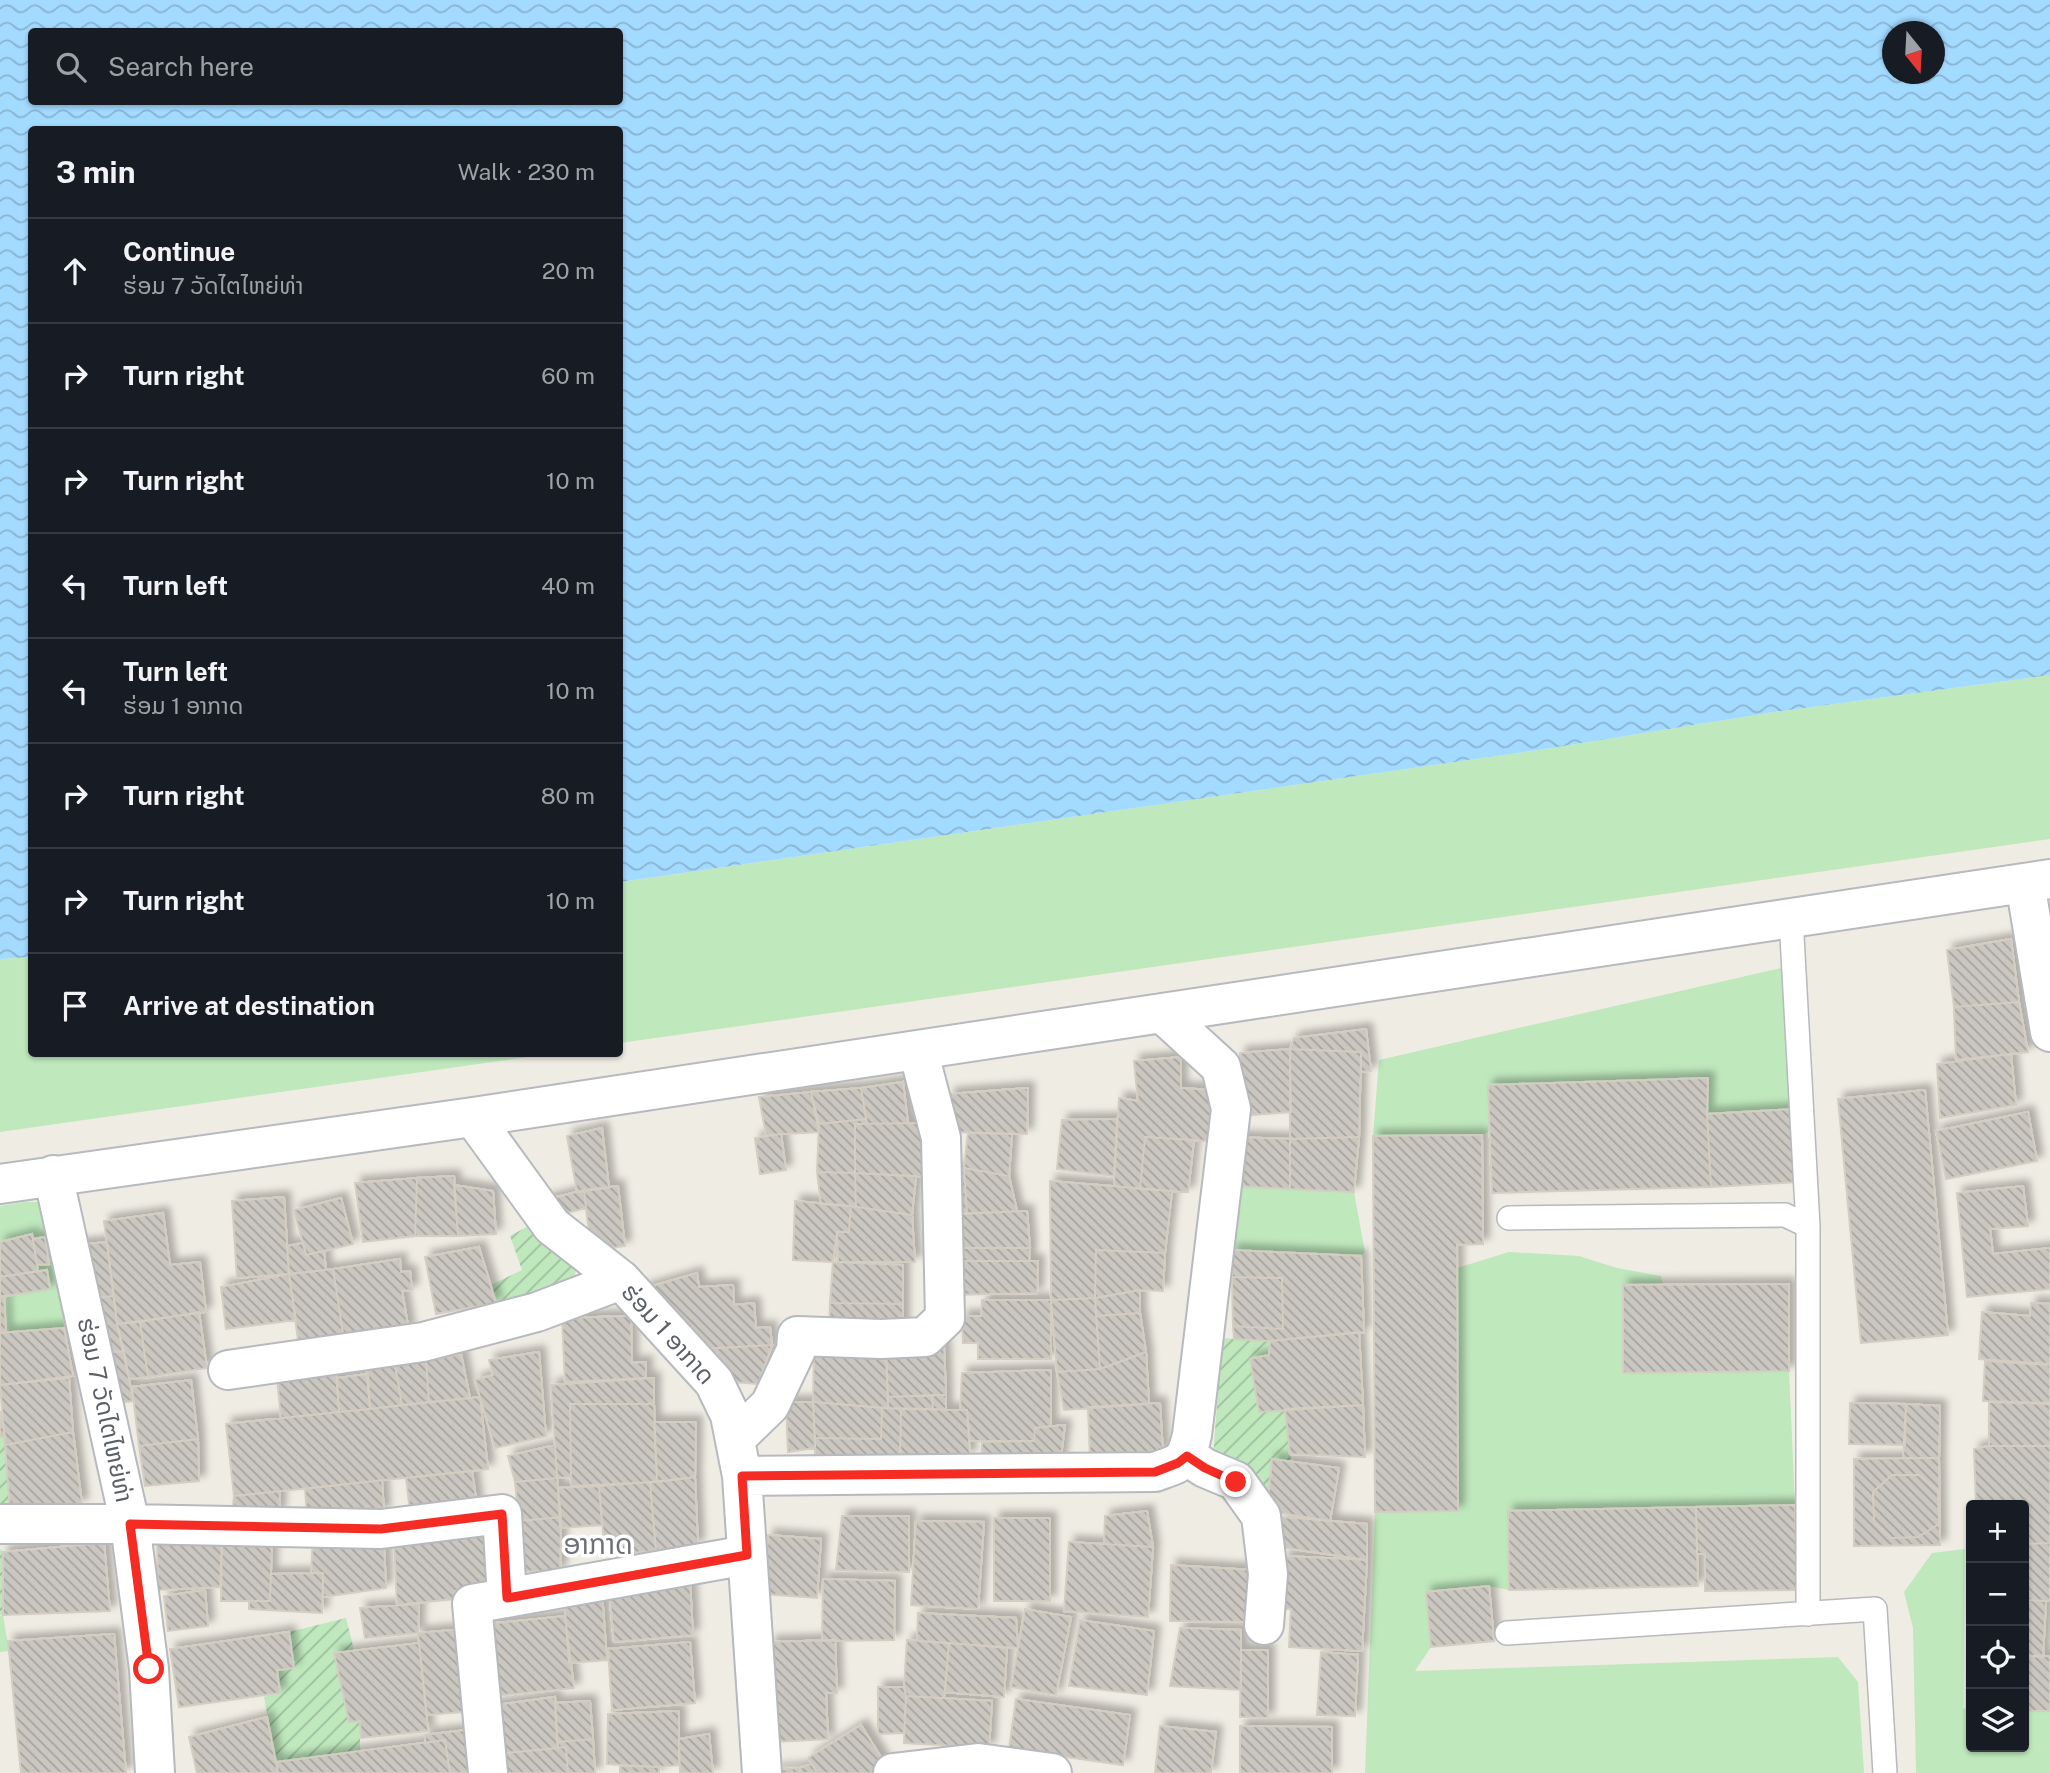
<!DOCTYPE html>
<meta charset="utf-8">
<style>
:root{--surface:#171b24;--page:#20242c;--text:#f1f3f6;--muted:#9ea1a6;--line:#363941}
body{margin:0;font-family:"Public Sans","Noto Sans Lao",sans-serif;background:var(--page);color:var(--text)}
.controls{position:absolute;right:21px;bottom:21px;display:grid;overflow:hidden;border-radius:7px;box-shadow:0 2px 5px #0004}
.controls button{width:63px;height:63px;display:grid;place-items:center;padding:0;border:0;border-bottom:2px solid var(--line);background:var(--surface);color:var(--text);font:35px sans-serif}
.compass{position:absolute;left:1882px;top:21px;width:63px;height:63px;border-radius:50%;background:var(--surface);box-shadow:0 2px 5px #0004;rotate:162deg}
.stop{position:absolute;width:21px;height:21px;margin:-16px;border:5px solid #f52c23;border-radius:50%;background:#fff}
.stop.end{background:#f52c23;border-color:#fff;box-shadow:0 2px 7px #0008}
.list{margin:0;padding:0;list-style:none}
h2{display:flex;justify-content:space-between;align-items:center;height:91px;margin:0;padding:0 28px;font-size:30px}
h2 small{font-size:23px;font-weight:400;color:var(--muted)}
.list li{display:grid;grid-template-columns:46px 1fr auto;gap:21px;align-items:center;box-sizing:border-box;height:105px;padding:0 28px;border-top:2px solid var(--line)}
.list b{display:block;font-size:26px;white-space:nowrap}
.list p{margin:0;font-size:23px;white-space:nowrap;color:var(--muted)}
.list em{font-size:23px;font-style:normal;color:var(--muted)}
.icon{flex:none;width:38px;height:38px;fill:none;stroke:currentColor;stroke-width:2;stroke-linecap:round;stroke-linejoin:round}
.map{position:relative;flex:none;width:2050px;height:1773px;overflow:hidden}
.search{position:absolute;background:var(--surface);box-shadow:0 2px 5px #0004;left:28px;top:28px;width:595px;height:77px;display:flex;align-items:center;gap:18px;box-sizing:border-box;padding:0 24px;border-radius:7px;color:var(--muted);font-size:26px}
.panel{position:absolute;background:var(--surface);box-shadow:0 2px 5px #0004;left:28px;top:126px;width:595px;height:931px;border-radius:7px}
.map>svg:first-child{display:block}
.green{fill:#bfe8bd}
.garden{fill:url(#garden-furrows)}
.water{fill:url(#water-waves);fill-rule:evenodd}
.building{fill:url(#building-back-hatch);stroke:#d4cdc1;stroke-width:2;filter:url(#shadow)}
.lines{fill:none;stroke-linecap:round;stroke-linejoin:round}
.lane-casing{stroke:#b6b9be;stroke-width:26}
.street-casing{stroke:#b6b9be;stroke-width:42}
.lane{stroke:#fff;stroke-width:23}
.street{stroke:#fff;stroke-width:38}
.route{stroke:#f52c23;stroke-width:9}
.labels{text-anchor:middle;stroke-width:7;stroke-linejoin:round;paint-order:stroke}
.street-label{font-size:24px;fill:#5b6065;stroke:#fff}
.quarter-label{font-size:28px;fill:#6c7277;stroke:#fff}
</style>
<div class="map">
<svg width="2050" height="1773" viewBox="0 0 2050 1773">
<defs>
<pattern id="garden-furrows" width="10" height="10" patternUnits="userSpaceOnUse" patternTransform="scale(1.75)"><rect width="10" height="10" fill="#bfe8bd"/><path d="M-1 1l2-2M0 10L10 0M9 11l2-2" fill="none" stroke="#9ebf9d"/></pattern>
<pattern id="water-waves" width="16" height="10" patternUnits="userSpaceOnUse" patternTransform="scale(1.75)"><rect width="16" height="10" fill="#a3daff"/><path d="M0 5q4-4 8 0t8 0" fill="none" stroke="#88b4d2"/></pattern>
<pattern id="building-back-hatch" width="6" height="6" patternUnits="userSpaceOnUse" patternTransform="scale(1.75)"><rect width="6" height="6" fill="#cac6c0"/><path d="M-1 5l2 2M0 0l6 6M5-1l2 2" fill="none" stroke="#a7a4a0"/></pattern>
<filter id="shadow"><feDropShadow dx="6" dy="-6" stdDeviation="3.5" flood-color="#0004"/></filter>
</defs>
<rect width="100%" height="100%" fill="#efece3"/>
<path class="green" d="M2050,675V839L620,1043V882L1545,749L1774,712Z
M31,957L32,1054H548L0,1132V959Z
M1781,968L1794,1109L1707,1114L1708,1078L1489,1085L1490,1131L1482,1135L1373,1136L1379,1060Z
M1233,1186L1354,1192L1365,1252L1361,1256L1232,1250Z
M25,1202H47L55,1232L64,1328L6,1333L4,1296L49,1289L47,1271H38L37,1265L49,1264L45,1237L0,1242V1206Z
M1509,1252L1579,1256L1617,1268L1661,1276L1663,1285H1623V1373L1789,1371L1795,1505L1508,1511L1509,1590L1489,1586L1426,1592L1431,1647L1415,1671L1838,1657L1858,1682L1864,1773H1365L1375,1512L1458,1511L1457,1268Z
M1965,1549L1963,1708L1971,1710V1747H2024V1711H2050V1773H1916L1913,1628L1904,1592L1932,1553Z
M3,1615L9,1651L0,1652V1616Z"/>
<path class="garden" d="M532,1224L576,1256L575,1284L496,1303L491,1285L522,1270L510,1236Z
M1222,1338L1270,1341L1269,1355L1250,1359L1258,1412L1285,1409L1291,1461L1272,1459L1268,1497L1213,1458Z
M0,1437H5L10,1511L0,1505Z
M0,1549L3,1552V1615H0Z
M346,1618L354,1650L335,1653L360,1721V1751L276,1762L264,1697L280,1692L277,1670L294,1668L289,1632Z"/>
<path class="water" d="M0,0H2050V675L1774,712L1545,749L620,882V130H32V957L0,959ZM32,32H620V102H32ZM1892,32H1934V74H1892Z"/>
<path class="building" d="M2011,939L2019,1002L1954,1007L1947,950Z
M2019,1002L2028,1052L1956,1060L1954,1007Z
M1366,1029L1371,1071L1361,1072V1052L1290,1049L1294,1038Z
M1290,1049L1361,1052L1359,1137L1290,1139Z
M1290,1049L1291,1112L1239,1116L1240,1053Z
M2011,1054L2016,1105L1940,1118L1937,1064Z
M1181,1057V1088L1212,1090L1208,1141L1145,1137L1140,1189L1114,1186L1119,1098L1138,1101L1134,1061Z
M1708,1078L1707,1114L1711,1187L1492,1193L1488,1085Z
M903,1082L908,1123L867,1124L861,1088Z
M861,1088L866,1119L819,1124L811,1092Z
M1028,1088L1027,1134L952,1132L949,1094Z
M1925,1090L1948,1335L1861,1343L1838,1099Z
M811,1092L819,1132L766,1135L759,1097Z
M1794,1109L1798,1182L1711,1187L1707,1114Z
M2028,1112L2037,1161L1946,1179L1936,1131Z
M866,1119L867,1124H855V1173L817,1172L819,1124Z
M1117,1119L1114,1176L1057,1169L1062,1120Z
M923,1123L924,1177L855,1173V1124Z
M602,1128L609,1188L577,1192L567,1136Z
M968,1133L1012,1134L1009,1176L964,1168Z
M781,1134L786,1170L760,1174L755,1138Z
M1482,1135L1483,1244L1457,1245L1458,1511L1375,1512L1373,1136Z
M1145,1137L1194,1140L1188,1192L1140,1189Z
M1233,1137L1290,1139V1189L1233,1186Z
M1359,1137L1354,1192L1290,1189V1139Z
M964,1168L1009,1176L1017,1211L967,1214Z
M964,1168L967,1214H949V1170Z
M817,1172L855,1173L856,1207L821,1204Z
M855,1173L916,1176L912,1215L856,1207Z
M454,1176L458,1236H415L417,1178Z
M417,1178L415,1236L363,1242L355,1183Z
M1050,1181L1172,1191L1165,1253L1096,1250L1095,1298L1051,1300Z
M454,1185L493,1191L496,1234L458,1236Z
M618,1186L625,1246L591,1251L584,1190Z
M2023,1186L2028,1226L1990,1229L1993,1254L2050,1248V1289L1967,1297L1957,1193Z
M584,1190L586,1208L551,1217L545,1200Z
M284,1197L289,1274L237,1278L232,1201Z
M341,1198L353,1244L306,1255L294,1210Z
M795,1201L851,1206L849,1232H837L833,1262L793,1260Z
M851,1206L912,1215L915,1262H838L837,1232H849Z
M1027,1211L1030,1248H956L949,1214Z
M163,1213L170,1265L200,1262L206,1312L117,1324L104,1221Z
M32,1234L38,1271L0,1277V1242Z
M45,1237L49,1264L37,1265L33,1239Z
M107,1242L114,1296L87,1299L76,1245Z
M303,1243L306,1255L324,1251L326,1270L289,1274L287,1246Z
M479,1247L496,1303L436,1314L425,1257Z
M956,1248H1030L1029,1261H957Z
M1096,1250L1165,1253L1163,1291L1140,1290L1095,1298Z
M1232,1250L1361,1256L1364,1332L1270,1341L1234,1339L1233,1326L1283,1329L1282,1278L1232,1277Z
M400,1259L401,1272L410,1271L412,1290L402,1291L409,1331L344,1340L333,1269Z
M950,1261H1038L1037,1293L950,1295Z
M833,1262L903,1265V1304L830,1303Z
M333,1269L344,1340L299,1347L289,1274Z
M47,1270L50,1289L0,1297V1277Z
M697,1273L699,1287L733,1285L734,1305L754,1303L756,1328L770,1327L772,1345L704,1349L642,1289Z
M289,1274L296,1320L226,1329L221,1287Z
M1232,1277L1282,1278L1283,1329L1233,1326Z
M1789,1284V1371L1623,1373V1285Z
M1140,1290V1313L1096,1316L1095,1298Z
M4,1296L6,1333H0V1297Z
M114,1296L117,1324L124,1351L102,1353L87,1299Z
M1095,1298L1100,1369L1057,1372L1051,1300Z
M982,1300H1051V1359H978V1343H963L962,1316H981Z
M830,1303L903,1304V1332L829,1331Z
M2031,1303L2050,1304V1364L1979,1359L1982,1312L2030,1316Z
M199,1312L207,1368L148,1377L140,1322Z
M1140,1313L1146,1352L1100,1369L1096,1316Z
M631,1316L632,1363L646,1362V1378L565,1382L562,1318Z
M140,1322L148,1377L129,1379L117,1324Z
M64,1328L73,1376L0,1385V1333Z
M1359,1332L1363,1405L1259,1412L1250,1359L1269,1355L1270,1341Z
M772,1345L758,1384L720,1381L704,1349Z
M944,1345L946,1395L888,1397L886,1347Z
M124,1351L133,1401L114,1403L102,1353Z
M814,1351L886,1352L888,1408L813,1402Z
M539,1352L546,1436L495,1448L475,1380L493,1375L489,1360Z
M1146,1352L1149,1404L1064,1410L1057,1372L1100,1369Z
M461,1354L470,1398L429,1402L426,1361Z
M426,1361L429,1402L402,1405L395,1365Z
M1985,1361L2050,1365V1403L1983,1401Z
M395,1365L402,1405L370,1409L366,1367Z
M1051,1370V1426L1035,1428L1034,1441H970L967,1410H960L962,1373Z
M336,1372L339,1412L281,1418L277,1378Z
M368,1374L370,1409L339,1412L337,1378Z
M69,1378L73,1432L5,1445L0,1385Z
M654,1378V1404H570L571,1477L557,1478L551,1385Z
M191,1380L198,1439L139,1446L132,1387Z
M932,1395L933,1409L888,1408V1397Z
M932,1395H946V1410L933,1409Z
M480,1397L488,1469L234,1496L226,1424Z
M786,1402H813L815,1448L788,1452Z
M813,1402L882,1408L881,1439L815,1438Z
M1989,1402L2050,1404V1446H1989Z
M1160,1403L1163,1453L1090,1457L1088,1407Z
M1850,1403L1906,1404L1905,1445L1849,1444Z
M570,1404H654L657,1482L571,1486Z
M1906,1404L1940,1406L1939,1458H1903Z
M1363,1405L1365,1457L1290,1454L1285,1409Z
M882,1408L901,1409L900,1466L815,1464V1438L881,1439Z
M901,1409L967,1410L970,1456H900Z
M0,1412H1L5,1437H0Z
M654,1422H696L695,1477L657,1482Z
M1065,1425L1060,1465L981,1463L982,1442L1034,1441L1035,1428Z
M73,1432L82,1504L10,1511L5,1445Z
M198,1439L199,1481L145,1486L139,1446Z
M555,1445L557,1478L515,1482L508,1456Z
M1989,1446H2050V1543L2024,1544V1505H1976L1974,1449Z
M1939,1458L1940,1545L1854,1546V1459Z
M1272,1459L1339,1468L1330,1521L1267,1511Z
M472,1471L477,1505L410,1512L406,1478Z
M1892,1475H1919L1938,1491L1939,1524L1918,1537L1891,1538L1874,1522L1873,1492Z
M695,1477L698,1545L656,1551L650,1482Z
M557,1478L561,1517L519,1521L515,1482Z
M382,1480L384,1512L307,1515L305,1489Z
M650,1482L656,1551L605,1555L599,1486Z
M599,1486L602,1525L560,1528L558,1488Z
M280,1491L279,1514L232,1515L234,1496Z
M1795,1505L1797,1590L1705,1591V1554H1697L1696,1507Z
M1696,1507L1698,1586L1509,1590L1508,1511Z
M1147,1511L1153,1547L1104,1544L1105,1516Z
M842,1516H909V1572L836,1570Z
M561,1517L560,1572L515,1571L519,1521Z
M1282,1517L1367,1524V1560L1279,1547Z
M994,1518H1050V1601H994Z
M916,1521L984,1522L978,1609L911,1605Z
M489,1526L491,1585L455,1591L454,1599L397,1605L394,1539Z
M768,1535L821,1539L817,1598L764,1594Z
M313,1538L384,1542L386,1588L323,1597V1573H311Z
M157,1540H222L220,1587L158,1590Z
M222,1540L272,1542L270,1601H221Z
M1069,1542L1153,1547L1148,1617L1064,1611Z
M104,1543L110,1611L3,1615V1552Z
M2050,1543V1601L2024,1600V1544Z
M1284,1556L1367,1560L1362,1651L1289,1647L1291,1609H1281Z
M1171,1565L1252,1570V1622L1170,1621Z
M323,1573L322,1613L249,1609V1601H270L271,1574Z
M823,1579L895,1581L894,1640L822,1641Z
M690,1580L693,1635L614,1642L609,1591Z
M1489,1586L1494,1641L1431,1647L1426,1592Z
M205,1590L208,1626L168,1631L164,1596Z
M602,1593L607,1660L569,1663L564,1597Z
M2024,1600L2046,1601L2043,1657L2024,1656Z
M419,1604L418,1633L365,1638L360,1608Z
M1025,1609L1071,1617L1056,1695L1011,1687Z
M918,1613L1016,1618L1018,1648L917,1641Z
M565,1616L574,1688L495,1696L487,1624Z
M1080,1620L1154,1631L1147,1695L1069,1686Z
M1180,1628L1241,1630V1690L1170,1686Z
M464,1629L474,1711L427,1715L418,1633Z
M289,1632L294,1668L277,1670L280,1693L179,1707L170,1649Z
M114,1634L126,1773H21L8,1641Z
M835,1640L837,1693H826L828,1739L774,1742L770,1642Z
M907,1640L949,1643L944,1698L906,1696L904,1687Z
M690,1642L695,1703L612,1710L608,1649Z
M419,1643L428,1731L361,1738L360,1721L349,1722L334,1653Z
M949,1643L1007,1648L1004,1697L945,1692Z
M1241,1650H1268V1718L1240,1717Z
M1321,1652L1358,1655L1355,1716L1317,1715Z
M2024,1656H2050V1711H2024Z
M878,1687H904L906,1696L904,1733L878,1734Z
M906,1696L992,1701L989,1748L904,1743Z
M555,1697L558,1748L496,1754L489,1706Z
M1016,1699L1130,1715L1123,1765L1009,1749Z
M590,1701L593,1739L557,1742L555,1703Z
M679,1711V1765L659,1767L607,1764L608,1714Z
M267,1717L278,1773H197L189,1737Z
M861,1725L887,1767L877,1773H817L808,1758Z
M1160,1726L1216,1732L1211,1773H1155Z
M1240,1726L1332,1727V1773H1240Z
M473,1729L479,1773H450L445,1740L425,1743V1735Z
M709,1734L713,1773H680L679,1739Z
M593,1739L595,1773H568L566,1747L558,1748L557,1742Z
M445,1740L450,1773H278L276,1762Z
M566,1747L568,1773H498L496,1754Z
M812,1764L817,1773H800V1768Z
M620,1766L659,1767V1773H620Z
M800,1768V1773H774V1770Z"/>
<g class="lines">
<defs>
<path id="lane" d="M1791,918L1808,1226
M1509,1218L1785,1215L1808,1226V1614
M1507,1633L1875,1609L1885,1773"/>
<path id="street" d="M2025,883L2050,1032
M473,1117L552,1226L621,1280L714,1382L730,1415L742,1476L762,1773
M53,1175L130,1524L149,1669L155,1773
M0,1184L473,1117L2050,879
M228,1370L423,1342L537,1312L621,1280
M735,1439L770,1405L796,1350L797,1336L881,1339L925,1337L945,1318L941,1138L918,1050
M1187,1456L1205,1468L1236,1481L1261,1516L1268,1574L1264,1625
M742,1476L1155,1472C1182,1462 1185,1464 1192,1435L1231,1109L1221,1067L1162,1013
M0,1524H130L381,1529L502,1514L507,1598
M488,1773L472,1604L747,1555
M893,1773L978,1763L1052,1773"/>
</defs>
<use href="#lane" class="lane-casing"/>
<use href="#street" class="street-casing"/>
<use href="#lane" class="lane"/>
<use href="#street" class="street"/>
</g>
<g class="lines">
<path class="route" d="M149,1669L130,1524L381,1529L502,1514L507,1598L747,1555L742,1476L1155,1472L1178,1463L1187,1456L1205,1468L1236,1482"/>
</g>
<g class="labels">
<g class="street-label">
<text transform="translate(668 1334) rotate(48)" y="8">ຮ່ອມ 1 ອາກາດ</text>
<text transform="translate(105 1410) rotate(78)" y="8">ຮ່ອມ 7 ວັດໄຕໄຫຍ່ທ່າ</text>
</g>
<g class="quarter-label">
<text x="598" y="1554">ອາກາດ</text>
</g>
</g>
</svg>
<div class="controls">
<button>+</button>
<button>−</button>
<button><svg class="icon" aria-label="locate" viewBox="0 0 24 24"><circle cx="12" cy="12" r="6"/><path d="M12 2v4M12 18v4M2 12h4M18 12h4"/></svg></button>
<button><svg class="icon" aria-label="layers" viewBox="0 0 24 24"><path d="M12 4l9 5-9 5-9-5zM3 14l9 5 9-5"/></svg></button>
</div>
<svg class="compass" viewBox="-18 -18 36 36"><path d="M0-13l5 13h-10z" fill="#e53935"/><path d="M0 13l5-13h-10z" fill="#9ea1a6"/></svg>
<div class="stop" style="left:149px;top:1669px"></div>
<div class="stop end" style="left:1236px;top:1482px"></div>
<div class="search"><svg class="icon" aria-label="search" viewBox="0 0 24 24"><circle cx="10" cy="10" r="6"/><path d="M15 15l6 6"/></svg>Search here</div>
<section class="panel">
<h2>3 min<small>Walk · 230 m</small></h2>
<ul class="list">
<li><svg class="icon" aria-label="ahead" viewBox="0 0 24 24"><path d="M12 20V5M6 11l6-6 6 6"/></svg><div><b>Continue</b><p>ຮ່ອມ 7 ວັດໄຕໄຫຍ່ທ່າ</p></div><em>20 m</em></li>
<li><svg class="icon" aria-label="right" viewBox="0 0 24 24"><path d="M7 20v-9h11M14 6l5 5-5 5"/></svg><div><b>Turn right</b></div><em>60 m</em></li>
<li><svg class="icon" aria-label="right" viewBox="0 0 24 24"><path d="M7 20v-9h11M14 6l5 5-5 5"/></svg><div><b>Turn right</b></div><em>10 m</em></li>
<li><svg class="icon" aria-label="left" viewBox="0 0 24 24"><path d="M17 20v-9H6M10 6l-5 5 5 5"/></svg><div><b>Turn left</b></div><em>40 m</em></li>
<li><svg class="icon" aria-label="left" viewBox="0 0 24 24"><path d="M17 20v-9H6M10 6l-5 5 5 5"/></svg><div><b>Turn left</b><p>ຮ່ອມ 1 ອາກາດ</p></div><em>10 m</em></li>
<li><svg class="icon" aria-label="right" viewBox="0 0 24 24"><path d="M7 20v-9h11M14 6l5 5-5 5"/></svg><div><b>Turn right</b></div><em>80 m</em></li>
<li><svg class="icon" aria-label="right" viewBox="0 0 24 24"><path d="M7 20v-9h11M14 6l5 5-5 5"/></svg><div><b>Turn right</b></div><em>10 m</em></li>
<li><svg class="icon" aria-label="arrive" viewBox="0 0 24 24"><path d="M6 21V4h12l-3 4 3 4H6"/></svg><div><b>Arrive at destination</b></div></li>
</ul>
</section>
</div>
